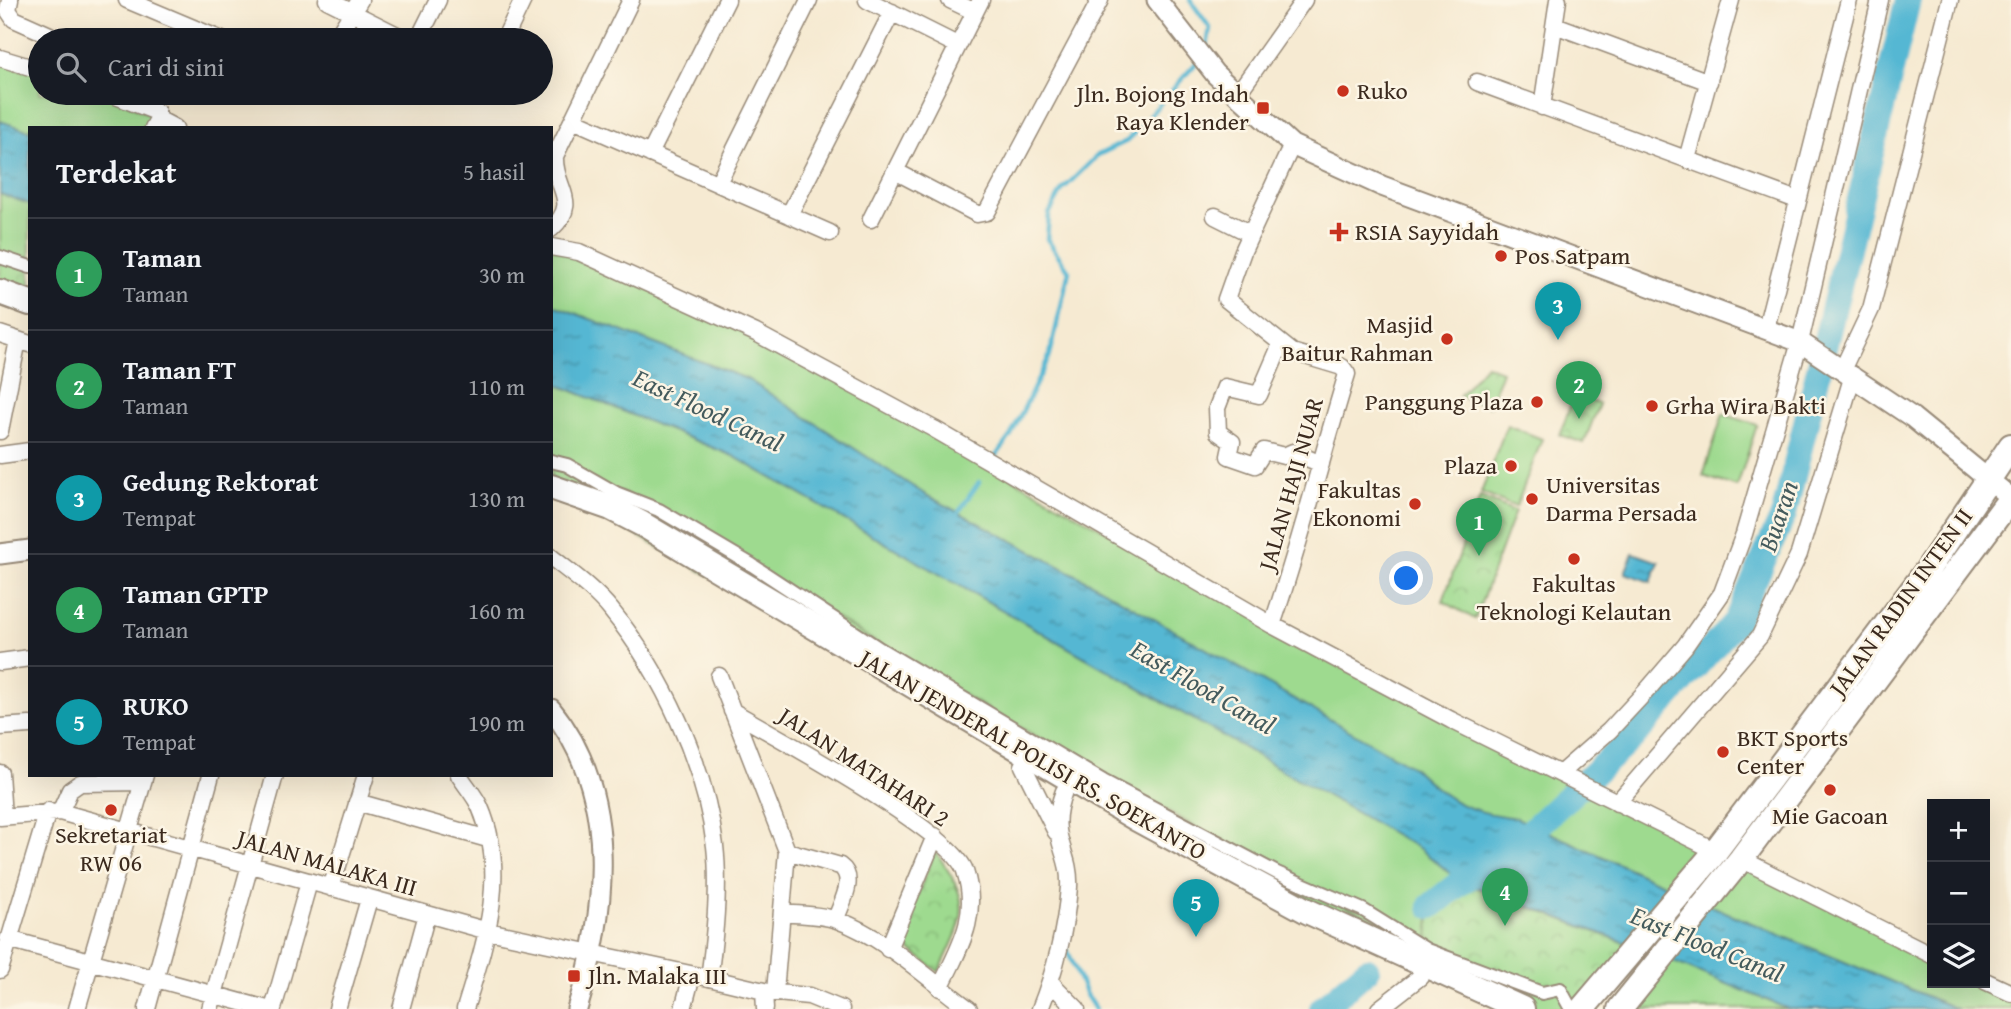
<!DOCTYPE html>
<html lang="id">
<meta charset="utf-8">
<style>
:root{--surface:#171b24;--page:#20242c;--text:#f1f3f6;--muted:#9ea1a6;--line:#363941;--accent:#8c9099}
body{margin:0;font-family:"Gentium Book Plus",serif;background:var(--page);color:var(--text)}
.controls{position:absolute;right:21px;bottom:21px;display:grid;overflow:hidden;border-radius:0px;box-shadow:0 7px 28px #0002}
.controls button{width:63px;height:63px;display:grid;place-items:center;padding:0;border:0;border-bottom:2px solid var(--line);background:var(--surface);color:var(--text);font:35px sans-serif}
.you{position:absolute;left:1407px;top:579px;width:24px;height:24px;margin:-18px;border:5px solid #fff;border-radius:50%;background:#1a73e8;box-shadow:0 0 0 10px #1a73e833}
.badge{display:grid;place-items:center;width:46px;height:46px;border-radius:50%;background:var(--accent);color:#fff;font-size:23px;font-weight:700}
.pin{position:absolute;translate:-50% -58px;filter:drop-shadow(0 2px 4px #0008)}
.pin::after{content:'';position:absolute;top:37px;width:24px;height:21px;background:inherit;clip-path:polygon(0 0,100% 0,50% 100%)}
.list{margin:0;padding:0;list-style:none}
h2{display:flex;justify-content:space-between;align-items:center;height:91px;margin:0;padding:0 28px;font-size:30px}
h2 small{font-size:23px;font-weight:400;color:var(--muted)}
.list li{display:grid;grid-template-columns:46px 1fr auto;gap:21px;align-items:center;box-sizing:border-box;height:112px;padding:0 28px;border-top:2px solid var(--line)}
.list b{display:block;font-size:26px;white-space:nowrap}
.list p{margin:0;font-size:23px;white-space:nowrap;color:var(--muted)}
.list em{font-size:23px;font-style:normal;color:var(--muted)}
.icon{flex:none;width:38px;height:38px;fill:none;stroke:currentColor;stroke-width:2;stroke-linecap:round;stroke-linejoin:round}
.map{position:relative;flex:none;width:2011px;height:1009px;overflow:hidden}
.search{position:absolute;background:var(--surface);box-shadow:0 7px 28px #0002;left:28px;top:28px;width:525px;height:77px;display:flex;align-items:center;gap:18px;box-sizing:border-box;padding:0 24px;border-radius:38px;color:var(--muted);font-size:26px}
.panel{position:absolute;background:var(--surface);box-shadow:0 7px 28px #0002;left:28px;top:126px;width:525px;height:651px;border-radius:0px}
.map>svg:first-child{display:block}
.grass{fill:#9eda8f;stroke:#6c8256;stroke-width:2}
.park{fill:url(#park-crowns);stroke:#6c8256;stroke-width:2}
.water{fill:url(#water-ripples);stroke:#487078;stroke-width:2}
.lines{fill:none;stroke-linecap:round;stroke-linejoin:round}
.stream{stroke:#54b7d3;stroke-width:4.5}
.river{stroke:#54b7d3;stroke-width:26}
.pedestrian-casing{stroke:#988a78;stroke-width:16}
.minor-casing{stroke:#988a78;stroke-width:19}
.tertiary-casing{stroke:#988a78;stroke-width:23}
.primary-casing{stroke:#988a78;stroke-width:28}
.pedestrian{stroke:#fff;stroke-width:12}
.minor{stroke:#fff;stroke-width:16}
.tertiary{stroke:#fff;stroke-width:19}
.primary{stroke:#fff;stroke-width:24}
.poi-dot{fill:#c8321e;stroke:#fcf5e5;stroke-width:2.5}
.labels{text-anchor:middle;stroke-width:5;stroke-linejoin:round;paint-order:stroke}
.poi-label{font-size:24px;fill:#3b2a1e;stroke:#fcf5e5;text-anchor:start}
.street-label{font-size:24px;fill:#3b2a1e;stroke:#fcf5e5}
.water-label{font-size:26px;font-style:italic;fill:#445b5d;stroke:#fcf5e5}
</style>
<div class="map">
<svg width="2011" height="1009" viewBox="0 0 2011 1009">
<defs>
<pattern id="park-crowns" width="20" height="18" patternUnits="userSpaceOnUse" patternTransform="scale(1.75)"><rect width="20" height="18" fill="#9eda8f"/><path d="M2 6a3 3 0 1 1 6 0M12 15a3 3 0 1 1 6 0" fill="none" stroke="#89bb7b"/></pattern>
<pattern id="water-ripples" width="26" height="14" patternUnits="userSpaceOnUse" patternTransform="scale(1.75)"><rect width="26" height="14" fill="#54b7d3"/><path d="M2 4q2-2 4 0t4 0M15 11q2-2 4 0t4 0" fill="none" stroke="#4795ab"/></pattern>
</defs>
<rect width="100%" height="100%" fill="#fcf5e5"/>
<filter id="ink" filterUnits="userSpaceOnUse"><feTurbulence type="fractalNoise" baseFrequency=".0143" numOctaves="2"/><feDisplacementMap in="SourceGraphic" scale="14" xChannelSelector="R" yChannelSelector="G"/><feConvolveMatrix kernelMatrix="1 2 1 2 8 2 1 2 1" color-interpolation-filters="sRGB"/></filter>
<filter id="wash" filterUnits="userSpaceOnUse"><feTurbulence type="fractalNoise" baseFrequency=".00686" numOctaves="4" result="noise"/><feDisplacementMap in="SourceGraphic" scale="28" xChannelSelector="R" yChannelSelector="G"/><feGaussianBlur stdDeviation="1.57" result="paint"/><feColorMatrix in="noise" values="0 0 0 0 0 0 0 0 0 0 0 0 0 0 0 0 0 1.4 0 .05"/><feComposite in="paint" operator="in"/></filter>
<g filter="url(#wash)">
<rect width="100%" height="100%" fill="#f6ead2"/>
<path class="grass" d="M0,58L40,70V93H108L175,128H30V267L0,257Z
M551,247L756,333L1272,625L1716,851L1605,981L1504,980L1277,873L551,461Z
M1723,414L1757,425L1737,487L1703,476Z
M1507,425L1542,439L1516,507L1481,493Z
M1741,859L1932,955V983H1985L2011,993V1009H1620Z"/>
<path class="park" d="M0,257L30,267V303L0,292Z
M1486,365L1502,371L1489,406L1459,396Z
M1574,395L1599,404L1584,443L1560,435Z
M551,461L659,510L1103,781L1427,949L1431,906L1461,882L1634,946L1575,1009H1522L1047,765L551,487Z
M1480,497L1515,511L1475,619L1443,601Z
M935,851C974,906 966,914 939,972L899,942Z"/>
<path class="water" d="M0,121L30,131V204L0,194Z
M551,304L747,379L926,495L1091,583L1413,767C1448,802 1467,812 1517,818L1723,911L1957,1009H1788L1635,946L1460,881L1420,849L733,456L551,382Z
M1633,553L1659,562L1651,582L1625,573Z"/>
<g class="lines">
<path class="stream" d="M1190,0L1210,28L1206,52
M994,459L1011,435L1050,355L1069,271L1047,239L1049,214L1062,190L1098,155L1127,141L1198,61
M956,516L979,482
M1066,947L1086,995L1095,1009"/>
<path class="river" d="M1431,906L1461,882L1501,859L1635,735L1736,621L1784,514L1908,0
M1322,1009L1367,970"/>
</g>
</g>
<g filter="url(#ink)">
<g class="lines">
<defs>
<path id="pedestrian" d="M0,257L30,267
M551,461L567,465L616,493L659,510L752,565L880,649L1103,781L1277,873L1363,910L1427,950L1542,993L1560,989L1571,1009"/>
<path id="minor" d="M10,0L8,10L14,19L61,40
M127,0L222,40
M327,0L407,40
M867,0L957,45
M950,0L975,12
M1555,25L1709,82
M335,40L360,0
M418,40L438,0
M504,40L523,0
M0,58L40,70
M1477,82L1797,200
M108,93L157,112L158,119L153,128
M1236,96L1304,0
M1542,107L1558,0
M158,119L175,128
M573,120L830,233
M650,154L727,0
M1687,159L1731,0
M895,171L977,214L987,212L1100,0
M718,183L809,0
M789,215L892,12
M1215,216L1251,234
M871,219L981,0
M551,229C582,201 553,188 555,156L631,0
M551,247L579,252L756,333L934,429L1272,625L1451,720L1716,851
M1766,328L1849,0
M0,334L30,344
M1281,344L1259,395L1225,387L1217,408L1218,432L1232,442L1229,456L1255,465L1264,451L1284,456L1293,452L1321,464
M1843,368L1871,309L1950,0
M0,431L18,340
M0,455L30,451
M551,557C571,573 595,590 611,610C663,674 705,764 715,846C720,889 715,936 709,978L764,991L765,1009
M1272,625C1301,542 1321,458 1347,374L1342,367L1292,352L1226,299L1243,251L1292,145
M0,662L30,658
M719,676L787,851L775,992
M732,711C775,736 953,832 965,871C980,917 959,948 940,988
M0,727L30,725
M1023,766L1056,832
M0,773L3,817
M1561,773L1609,731L1649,688L1685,646L1722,593L1744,534L1800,342L1880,0
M459,775C466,786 475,796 480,807C509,874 485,944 465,1009
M357,802L488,839
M1617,803L1760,636L1799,554L1853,375
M60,812L70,790L80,783L143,782
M0,817L60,812L488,931L709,978
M787,851L840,866C857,878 841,903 836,919
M1741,859L1932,955
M331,888L366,775
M782,913C800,915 820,914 837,920C885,937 928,979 969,1009
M8,939L267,1009
M888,949L935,836
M0,970L48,811
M1985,981L2011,993
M1051,983L1077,1009
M766,992L809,996L841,1009
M77,1009L145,775
M147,1009L211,775
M210,1009L275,775
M273,1009L309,882
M337,1009L369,899
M401,1009L427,914
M683,1009L692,975
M1040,1009C1055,972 1066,927 1069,887C1071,849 1046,838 1064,791
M1379,1009L1420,977"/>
<path id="tertiary" d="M1157,0L1215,74L1292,145L1382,186L1800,342L1912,417L2011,498
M0,554L30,550
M551,709C620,794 607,912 577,1009"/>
<path id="primary" d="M0,292L30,303
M551,487L611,508L642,524L1137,819L1307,911L1522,1009
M1582,1009L1711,857L1926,572L2011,446
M1620,1009L1741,859L2011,498"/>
</defs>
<use href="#pedestrian" class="pedestrian-casing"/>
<use href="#minor" class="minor-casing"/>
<use href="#tertiary" class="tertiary-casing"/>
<use href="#primary" class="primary-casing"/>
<use href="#pedestrian" class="pedestrian"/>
<use href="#minor" class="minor"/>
<use href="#tertiary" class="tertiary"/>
<use href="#primary" class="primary"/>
</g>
</g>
<g class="poi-dot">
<circle cx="1343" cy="91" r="7"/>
<rect x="1256" y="101" width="14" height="14" rx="3.5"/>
<path d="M1335.5 221.5h7v7h7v7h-7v7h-7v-7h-7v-7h7z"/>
<circle cx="1501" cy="256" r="7"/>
<circle cx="1447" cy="339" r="7"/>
<circle cx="1537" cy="402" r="7"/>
<circle cx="1652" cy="406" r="7"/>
<circle cx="1511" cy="466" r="7"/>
<circle cx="1532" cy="499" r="7"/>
<circle cx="1415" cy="504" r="7"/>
<circle cx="1574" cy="559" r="7"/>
<circle cx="1723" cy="752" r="7"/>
<circle cx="1830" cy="790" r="7"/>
<circle cx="111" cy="810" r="7"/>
<rect x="567" y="969" width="14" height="14" rx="3.5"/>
</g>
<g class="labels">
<g class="poi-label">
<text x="1357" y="99">Ruko</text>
<text x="1249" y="102" text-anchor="end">Jln. Bojong Indah<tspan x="1249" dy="28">Raya Klender</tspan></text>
<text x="1355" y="240">RSIA Sayyidah</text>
<text x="1515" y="264">Pos Satpam</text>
<text x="1433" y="333" text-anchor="end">Masjid<tspan x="1433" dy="28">Baitur Rahman</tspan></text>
<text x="1523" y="410" text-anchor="end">Panggung Plaza</text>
<text x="1666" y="414">Grha Wira Bakti</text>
<text x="1497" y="474" text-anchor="end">Plaza</text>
<text x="1546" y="493">Universitas<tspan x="1546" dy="28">Darma Persada</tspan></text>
<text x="1401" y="498" text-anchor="end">Fakultas<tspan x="1401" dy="28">Ekonomi</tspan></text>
<text x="1574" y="592" text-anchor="middle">Fakultas<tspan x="1574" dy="28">Teknologi Kelautan</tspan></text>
<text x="1737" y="746">BKT Sports<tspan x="1737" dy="28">Center</tspan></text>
<text x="1830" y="824" text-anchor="middle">Mie Gacoan</text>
<text x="111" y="843" text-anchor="middle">Sekretariat<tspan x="111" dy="28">RW 06</tspan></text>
<text x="588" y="984">Jln. Malaka III</text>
</g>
<g class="street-label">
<text transform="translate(1291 484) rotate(-74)" y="8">JALAN HAJI NUAR</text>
<text transform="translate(1901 602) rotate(-54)" y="8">JALAN RADIN INTEN II</text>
<text transform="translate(1033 755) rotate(30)" y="8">JALAN JENDERAL POLISI RS. SOEKANTO</text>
<text transform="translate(864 767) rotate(33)" y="8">JALAN MATAHARI 2</text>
<text transform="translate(327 863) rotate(16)" y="8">JALAN MALAKA III</text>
</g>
<g class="water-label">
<text transform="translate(708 410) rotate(25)" y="9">East Flood Canal</text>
<text transform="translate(1778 516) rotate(-71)" y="9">Buaran</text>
<text transform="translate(1203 687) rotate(30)" y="9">East Flood Canal</text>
<text transform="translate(1707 944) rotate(22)" y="9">East Flood Canal</text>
</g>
</g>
</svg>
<div class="controls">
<button>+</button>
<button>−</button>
<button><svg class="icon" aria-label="layers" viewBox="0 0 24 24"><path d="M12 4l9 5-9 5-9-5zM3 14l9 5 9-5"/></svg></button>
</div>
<div class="you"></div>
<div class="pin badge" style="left:1479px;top:556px;background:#2e9e5b">1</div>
<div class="pin badge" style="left:1579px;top:419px;background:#2e9e5b">2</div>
<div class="pin badge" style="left:1558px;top:340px;background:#0f9aa8">3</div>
<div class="pin badge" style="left:1505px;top:926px;background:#2e9e5b">4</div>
<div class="pin badge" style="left:1196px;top:937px;background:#0f9aa8">5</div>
<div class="search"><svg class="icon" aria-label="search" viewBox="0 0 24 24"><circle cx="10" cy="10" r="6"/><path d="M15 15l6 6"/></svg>Cari di sini</div>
<section class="panel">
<h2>Terdekat<small>5 hasil</small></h2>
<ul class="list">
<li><span class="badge" style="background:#2e9e5b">1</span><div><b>Taman</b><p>Taman</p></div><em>30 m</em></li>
<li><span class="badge" style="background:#2e9e5b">2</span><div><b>Taman FT</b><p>Taman</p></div><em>110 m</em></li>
<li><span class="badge" style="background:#0f9aa8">3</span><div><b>Gedung Rektorat</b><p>Tempat</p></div><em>130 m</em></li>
<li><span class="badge" style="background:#2e9e5b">4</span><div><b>Taman GPTP</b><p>Taman</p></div><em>160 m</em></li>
<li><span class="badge" style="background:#0f9aa8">5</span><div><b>RUKO</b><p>Tempat</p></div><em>190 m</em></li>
</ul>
</section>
</div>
